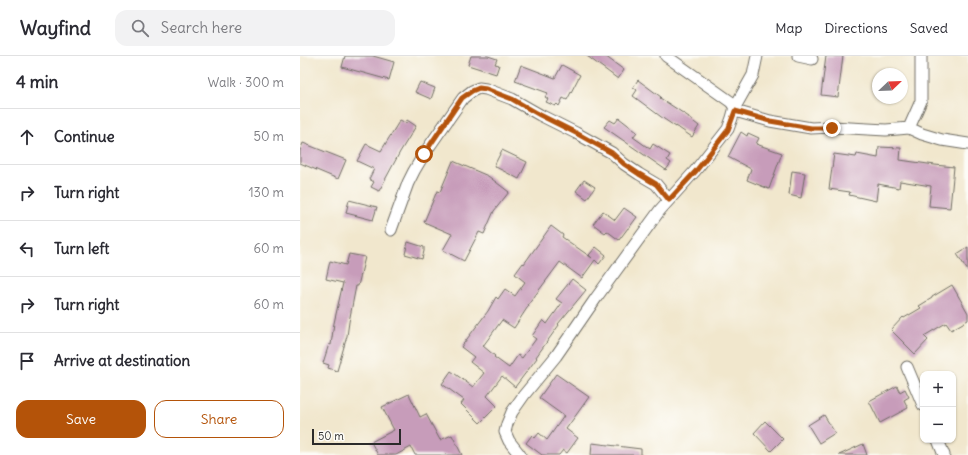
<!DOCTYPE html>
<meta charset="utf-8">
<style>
:root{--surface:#fff;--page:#f2f2f3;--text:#2b2b33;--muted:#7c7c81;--line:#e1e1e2;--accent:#b45309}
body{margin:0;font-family:Delius,sans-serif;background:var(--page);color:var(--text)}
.controls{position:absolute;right:12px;bottom:12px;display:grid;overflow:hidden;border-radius:8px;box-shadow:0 1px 3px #0004}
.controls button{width:36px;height:36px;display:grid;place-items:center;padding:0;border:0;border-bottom:1px solid var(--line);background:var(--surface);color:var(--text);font:20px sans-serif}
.compass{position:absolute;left:572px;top:12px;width:36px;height:36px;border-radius:50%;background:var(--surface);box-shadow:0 1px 3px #0004;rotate:67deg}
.scale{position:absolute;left:12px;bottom:10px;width:89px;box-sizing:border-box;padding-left:4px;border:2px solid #2b2b2b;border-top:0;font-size:11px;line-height:14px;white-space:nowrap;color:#2b2b2b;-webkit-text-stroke:3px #fdfcf7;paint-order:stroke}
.stop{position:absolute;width:12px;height:12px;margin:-9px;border:3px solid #b45309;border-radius:50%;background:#fff}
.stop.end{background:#b45309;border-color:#fff;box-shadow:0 1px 4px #0008}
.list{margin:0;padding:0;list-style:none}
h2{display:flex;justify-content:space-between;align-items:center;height:52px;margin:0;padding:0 16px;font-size:17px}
h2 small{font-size:13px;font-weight:400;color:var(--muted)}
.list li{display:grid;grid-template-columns:26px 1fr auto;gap:12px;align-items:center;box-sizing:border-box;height:56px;padding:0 16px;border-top:1px solid var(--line)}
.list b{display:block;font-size:15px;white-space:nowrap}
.list em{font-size:13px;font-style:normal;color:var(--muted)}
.actions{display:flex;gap:8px;padding:12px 16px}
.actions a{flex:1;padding:9px 0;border:1px solid var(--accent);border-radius:12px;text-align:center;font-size:14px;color:var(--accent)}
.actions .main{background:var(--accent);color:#fff}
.icon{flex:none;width:22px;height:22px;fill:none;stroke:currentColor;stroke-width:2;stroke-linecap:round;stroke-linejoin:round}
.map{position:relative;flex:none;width:668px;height:399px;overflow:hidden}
header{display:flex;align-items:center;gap:24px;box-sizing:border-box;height:56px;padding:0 20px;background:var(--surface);border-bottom:1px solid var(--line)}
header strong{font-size:19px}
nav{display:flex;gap:22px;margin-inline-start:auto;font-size:14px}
.search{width:280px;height:36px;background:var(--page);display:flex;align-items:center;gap:10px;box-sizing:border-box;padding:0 14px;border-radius:12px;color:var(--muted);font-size:15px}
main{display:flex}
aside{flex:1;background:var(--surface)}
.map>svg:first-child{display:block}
.building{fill:#c79cba}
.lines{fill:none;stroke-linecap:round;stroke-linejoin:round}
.minor-casing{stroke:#706d64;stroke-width:13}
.minor{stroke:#fff;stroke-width:11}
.route{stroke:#b45309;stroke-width:5}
</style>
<header>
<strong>Wayfind</strong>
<div class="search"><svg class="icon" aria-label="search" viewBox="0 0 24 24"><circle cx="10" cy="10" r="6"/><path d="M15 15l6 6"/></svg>Search here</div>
<nav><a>Map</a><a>Directions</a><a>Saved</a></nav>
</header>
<main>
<aside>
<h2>4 min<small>Walk · 300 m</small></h2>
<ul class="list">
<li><svg class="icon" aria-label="ahead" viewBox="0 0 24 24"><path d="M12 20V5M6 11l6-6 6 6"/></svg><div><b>Continue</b></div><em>50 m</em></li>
<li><svg class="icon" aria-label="right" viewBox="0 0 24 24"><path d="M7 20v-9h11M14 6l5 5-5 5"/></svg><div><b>Turn right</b></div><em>130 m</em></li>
<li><svg class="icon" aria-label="left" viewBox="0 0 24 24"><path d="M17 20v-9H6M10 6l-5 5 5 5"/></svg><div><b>Turn left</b></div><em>60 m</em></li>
<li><svg class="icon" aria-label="right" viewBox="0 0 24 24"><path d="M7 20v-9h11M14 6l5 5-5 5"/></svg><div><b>Turn right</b></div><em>60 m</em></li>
<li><svg class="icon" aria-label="arrive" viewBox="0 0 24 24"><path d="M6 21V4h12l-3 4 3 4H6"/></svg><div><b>Arrive at destination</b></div></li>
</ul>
<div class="actions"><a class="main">Save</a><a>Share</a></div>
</aside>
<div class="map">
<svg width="668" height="399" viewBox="0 0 668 399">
<rect width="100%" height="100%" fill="#fdfcf7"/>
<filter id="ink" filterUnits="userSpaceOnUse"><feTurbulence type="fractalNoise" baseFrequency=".025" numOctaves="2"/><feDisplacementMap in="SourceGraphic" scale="8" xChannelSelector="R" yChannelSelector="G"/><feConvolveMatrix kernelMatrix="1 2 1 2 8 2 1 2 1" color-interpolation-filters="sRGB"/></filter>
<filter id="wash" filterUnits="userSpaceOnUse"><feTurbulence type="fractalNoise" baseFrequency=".012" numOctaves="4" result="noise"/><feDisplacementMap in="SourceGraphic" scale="16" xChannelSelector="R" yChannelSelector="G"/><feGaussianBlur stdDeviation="0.9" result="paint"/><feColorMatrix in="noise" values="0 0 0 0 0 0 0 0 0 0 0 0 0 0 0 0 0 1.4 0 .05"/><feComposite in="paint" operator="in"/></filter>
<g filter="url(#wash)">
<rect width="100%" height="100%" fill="#f1e7cd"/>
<g id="blocks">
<path class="building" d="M45,0H73L94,6L89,24L42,11Z
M171,0H188L197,3L195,8L199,9L196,18L168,9Z
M287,0H305L324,14L318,23Z
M526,0H543L538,41L521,39Z
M221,9L255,22L262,9L280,19L267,44L263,42L259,50L257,48L255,50L246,46L248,43L245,41L248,37L215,25Z
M338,24L361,41L360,42L389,61V62L399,70L392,81L376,70V71L364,63L333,40L337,34L333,31Z
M120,26L135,32L131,43L115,36Z
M319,62L337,76L333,81L350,93L353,88L370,99L367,104L371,107L366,114L304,71L310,64L315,67Z
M100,64L106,67L107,64L116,70L100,96L79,135L71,131L74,126L69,123L74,113L57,105L66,88L81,95Z
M441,76L447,80L448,77L459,82L456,88L482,97L469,133L447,124L451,113L428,101Z
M3,87L46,104L38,123L0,107V95Z
M579,91L601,92L600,104L635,109L654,111L650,152L629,150L631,130L600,125L599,132L578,128L576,145L549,139L550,136L529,133L534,98L556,101L557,98L578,102Z
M202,94L227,106L219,123L194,110Z
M153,105L188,120L209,136L194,155L184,178L179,176L164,205L143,194L152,178L124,166L137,135L140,136Z
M492,115L505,117L501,142L489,139Z
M284,124L295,131L287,143L276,135Z
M49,144L77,151L73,164L46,157Z
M324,152L337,161L329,172H328L319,184L307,175L305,177L293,168L303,155L315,164Z
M251,170L263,179L262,181L292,202L289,199L296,191L306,199L299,208L295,204L282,222L260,206L228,249H229L214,272L202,264L183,290L195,300L194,301L209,312L218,299L222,302L236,283L232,280L243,264L247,268L262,247L256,243L272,223L286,234L258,268L259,269L236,301L237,302L215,331L202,320L187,340L197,350L180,367L161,348L164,344L142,328L151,315L173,331L184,317L170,306L174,301L161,291L188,255L196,241L198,243L205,233L215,240L225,226L215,218L223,207L224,208Z
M108,186L124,191V195L122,203L105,198Z
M668,191V215L657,198Z
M49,198L65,201L58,230H56L49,266L47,280L37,315L28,312L29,309L23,307L29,288L31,289L34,267L43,227L26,223L30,205L46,209Z
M652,229L668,257V264L651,274L646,267L624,280L628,284L615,298L591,274L603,261L604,262L621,252L619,250L632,242V241Z
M256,318L289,341L266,373L278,382L267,397L263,394L259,399H242L226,387L232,379L235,382L239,377L247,384L264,360L239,342Z
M597,330L600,336L605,333L609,341L604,344L608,352L580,367L569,345Z
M109,338L120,361L126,358L140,384L152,379L162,399H115L111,391L96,399H78L71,386L94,374L82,351Z
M524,359L535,377L519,387L508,369Z
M465,365L483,383L471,395L454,377Z
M292,387L341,393V399H291Z
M563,388L567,399H539Z"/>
</g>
</g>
<g filter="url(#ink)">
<use href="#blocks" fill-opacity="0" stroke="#706d64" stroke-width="1"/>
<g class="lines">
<defs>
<path id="minor" d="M366,0L431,46C434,50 436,53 434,58
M498,0L512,3
M435,55L470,65L511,72L532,71L586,74L609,72L622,78L642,84L668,88
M609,72L621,45V0
M91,174L108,127L114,115L124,98L163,42L172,35L179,32L186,33L212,43L240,59L276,77L312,97L324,108L339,118L356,128L369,144
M607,311L623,349
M638,384L644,399
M220,399L209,385L205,376L207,368L212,356L224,339L256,300L296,242L360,154L395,115L428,73L432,62L435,51L453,19L457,0"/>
</defs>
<use href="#minor" class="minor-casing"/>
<use href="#minor" class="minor"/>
</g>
</g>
<g class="lines" filter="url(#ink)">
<path class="route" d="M124,98L162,42L172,35L179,32L186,33L212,43L240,59L276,77L312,97L324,108L339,118L356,128L369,144L396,115L428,74L435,55L470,65L511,72H532"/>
</g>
</svg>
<div class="controls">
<button>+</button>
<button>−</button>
</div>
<svg class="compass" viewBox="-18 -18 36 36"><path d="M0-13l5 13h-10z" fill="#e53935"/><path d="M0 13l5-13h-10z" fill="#7c7c81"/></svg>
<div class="scale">50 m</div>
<div class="stop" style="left:124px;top:98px"></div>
<div class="stop end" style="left:532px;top:72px"></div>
</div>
</main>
